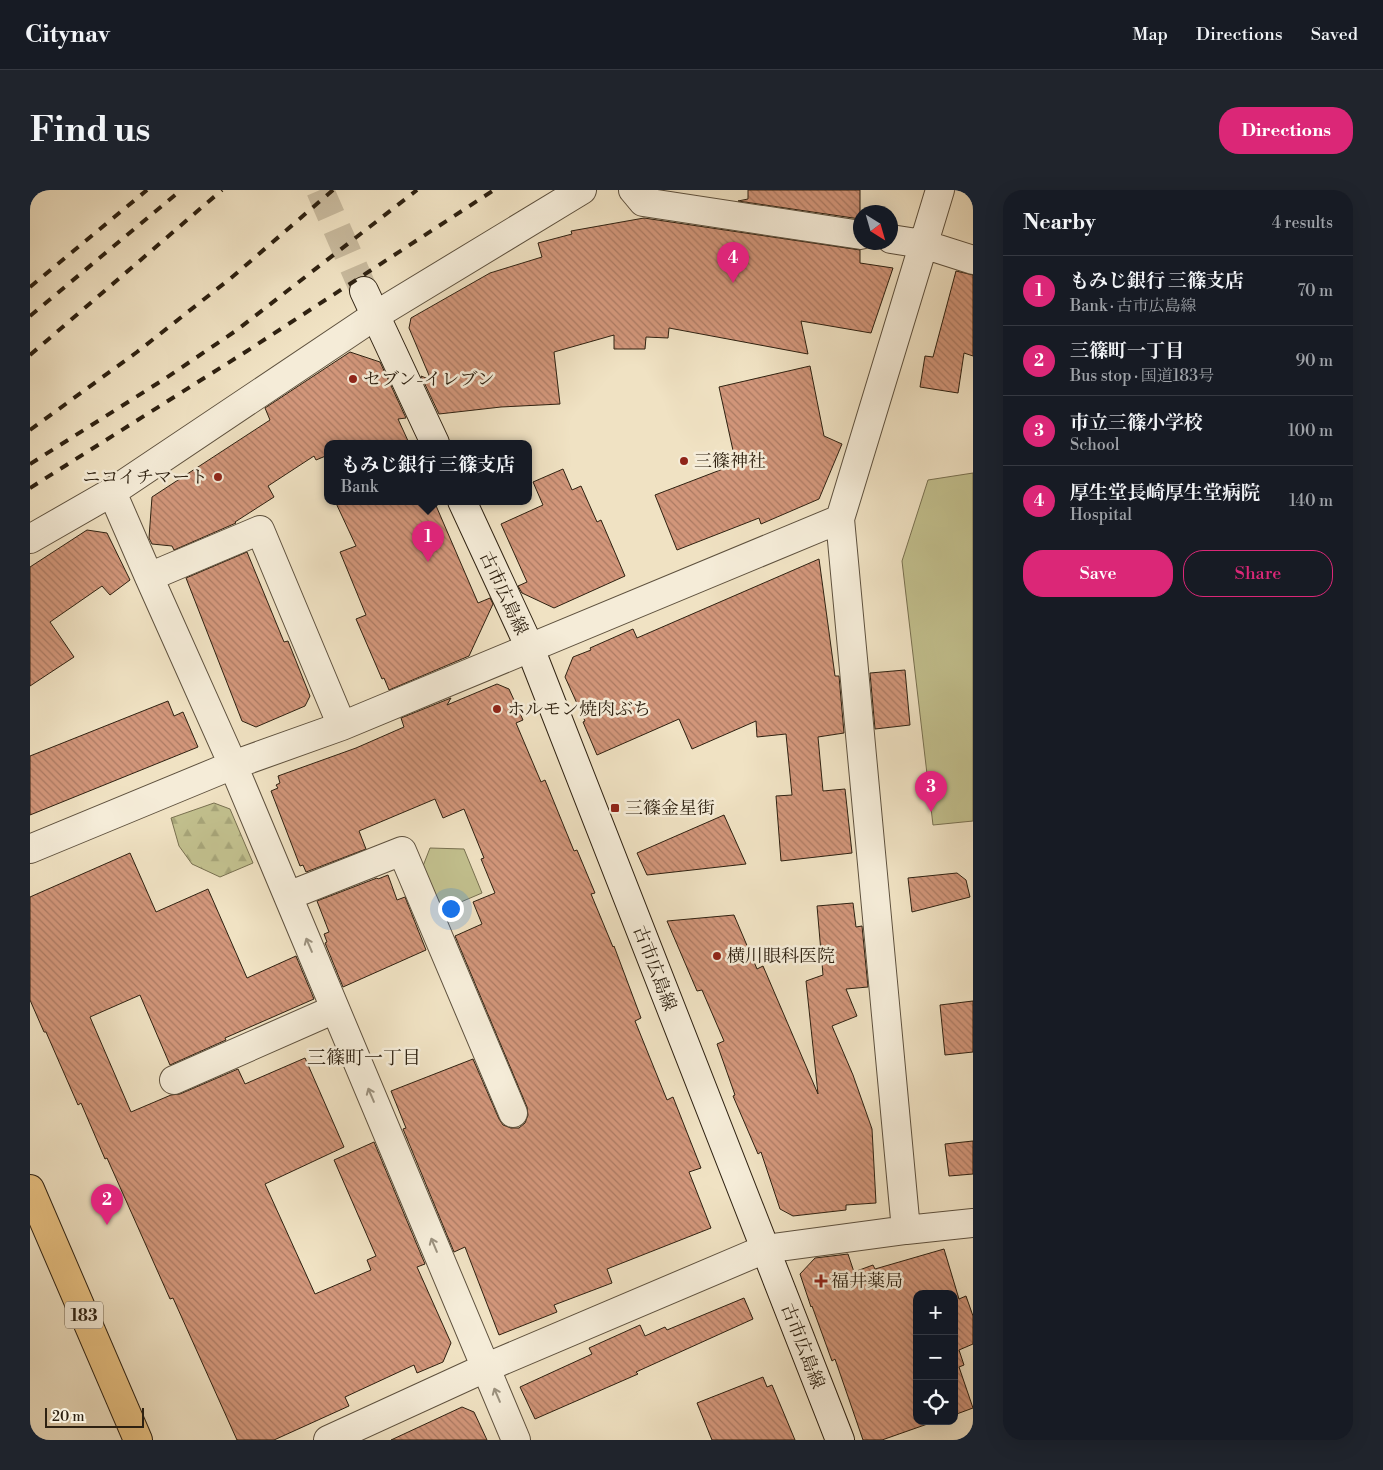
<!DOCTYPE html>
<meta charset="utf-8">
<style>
:root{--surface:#171b24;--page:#20242c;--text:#f1f3f6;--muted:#9ea1a6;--line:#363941;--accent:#db2777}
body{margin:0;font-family:"Libre Bodoni","Noto Serif JP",serif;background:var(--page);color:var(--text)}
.controls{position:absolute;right:15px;bottom:15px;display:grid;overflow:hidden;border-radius:10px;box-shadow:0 5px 20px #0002}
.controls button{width:45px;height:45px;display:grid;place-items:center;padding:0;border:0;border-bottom:1px solid var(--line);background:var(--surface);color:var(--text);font:25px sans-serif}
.compass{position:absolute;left:823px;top:15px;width:45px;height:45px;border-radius:50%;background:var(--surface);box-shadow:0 5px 20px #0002;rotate:143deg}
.scale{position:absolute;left:15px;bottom:12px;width:99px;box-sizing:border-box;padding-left:5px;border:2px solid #2e2111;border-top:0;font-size:14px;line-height:18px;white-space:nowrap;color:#2e2111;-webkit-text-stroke:4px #f5ecd8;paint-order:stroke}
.you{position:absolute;left:420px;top:718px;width:18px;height:18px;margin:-12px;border:4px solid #fff;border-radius:50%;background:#1a73e8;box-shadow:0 0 0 8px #1a73e833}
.badge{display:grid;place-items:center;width:32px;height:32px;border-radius:50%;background:var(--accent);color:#fff;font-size:16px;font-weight:700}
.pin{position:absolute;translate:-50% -41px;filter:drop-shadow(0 1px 2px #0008)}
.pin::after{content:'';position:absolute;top:26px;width:18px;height:15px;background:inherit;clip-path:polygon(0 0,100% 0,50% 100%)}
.popup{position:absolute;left:294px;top:250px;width:208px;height:65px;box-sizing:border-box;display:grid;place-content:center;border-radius:10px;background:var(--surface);filter:drop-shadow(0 1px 4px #0005);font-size:16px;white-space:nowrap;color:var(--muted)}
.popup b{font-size:19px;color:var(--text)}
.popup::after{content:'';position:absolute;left:50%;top:100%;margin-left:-10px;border:10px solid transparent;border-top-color:var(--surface)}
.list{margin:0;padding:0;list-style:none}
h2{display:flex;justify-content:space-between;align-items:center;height:65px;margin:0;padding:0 20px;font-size:21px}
h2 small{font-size:16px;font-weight:400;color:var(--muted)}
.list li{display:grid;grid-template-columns:32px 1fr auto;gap:15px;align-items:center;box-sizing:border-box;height:70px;padding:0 20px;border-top:1px solid var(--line)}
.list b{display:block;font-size:19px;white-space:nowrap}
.list p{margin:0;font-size:16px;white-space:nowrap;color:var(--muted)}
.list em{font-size:16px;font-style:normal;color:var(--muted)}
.actions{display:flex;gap:10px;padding:15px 20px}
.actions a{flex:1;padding:11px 0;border:1px solid var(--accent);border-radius:20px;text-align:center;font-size:18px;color:var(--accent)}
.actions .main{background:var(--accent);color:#fff}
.icon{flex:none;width:28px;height:28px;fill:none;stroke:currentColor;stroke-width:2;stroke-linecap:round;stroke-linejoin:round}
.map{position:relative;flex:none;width:943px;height:1250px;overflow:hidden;border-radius:20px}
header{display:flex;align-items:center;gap:30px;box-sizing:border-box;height:70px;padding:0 25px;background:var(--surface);border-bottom:1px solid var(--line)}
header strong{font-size:24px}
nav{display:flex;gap:28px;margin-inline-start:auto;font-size:18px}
.intro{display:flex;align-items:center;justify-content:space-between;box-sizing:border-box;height:120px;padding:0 30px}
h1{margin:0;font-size:35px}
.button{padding:12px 22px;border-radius:20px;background:var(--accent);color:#fff;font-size:18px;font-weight:700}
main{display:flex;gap:30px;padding:0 30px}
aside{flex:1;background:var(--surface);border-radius:20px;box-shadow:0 5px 20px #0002}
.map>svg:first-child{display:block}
.green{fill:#c2c08e;stroke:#787050}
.forest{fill:url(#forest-firs);stroke:#787050}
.building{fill:url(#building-back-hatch);stroke:#2e2111}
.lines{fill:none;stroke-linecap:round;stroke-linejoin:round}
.secondary-tunnel{stroke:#c9bb9f;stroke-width:28;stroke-dasharray:28 14;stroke-linecap:butt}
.street-casing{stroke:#5e513e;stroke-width:30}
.secondary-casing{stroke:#2e2111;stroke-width:30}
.highway-casing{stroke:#2e2111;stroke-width:30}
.street{stroke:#f5ecd8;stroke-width:28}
.secondary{stroke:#f5ecd8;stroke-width:28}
.highway{stroke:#e8c182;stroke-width:28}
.rail{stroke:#2e2111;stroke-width:4;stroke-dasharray:9 9;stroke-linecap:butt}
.oneway{stroke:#9b917e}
.poi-dot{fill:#8f2418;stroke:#f5ecd8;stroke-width:2}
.labels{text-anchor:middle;stroke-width:5;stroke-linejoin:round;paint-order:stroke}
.shield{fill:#f5ecd8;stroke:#6a5e4d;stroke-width:1}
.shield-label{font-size:16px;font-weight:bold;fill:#2e2111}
.poi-label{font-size:18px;fill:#2e2111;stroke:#f5ecd8;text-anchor:start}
.street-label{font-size:18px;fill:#2e2111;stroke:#f5ecd8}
.neighbourhood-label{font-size:19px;fill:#2e2111;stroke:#f5ecd8}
</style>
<header>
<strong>Citynav</strong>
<nav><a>Map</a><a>Directions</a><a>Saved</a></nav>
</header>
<div class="intro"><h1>Find us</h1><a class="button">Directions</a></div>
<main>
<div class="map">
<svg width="943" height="1250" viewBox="0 0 943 1250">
<defs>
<pattern id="forest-firs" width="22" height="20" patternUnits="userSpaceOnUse" patternTransform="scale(1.25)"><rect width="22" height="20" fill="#c2c08e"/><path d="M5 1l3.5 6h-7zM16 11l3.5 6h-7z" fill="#a7a579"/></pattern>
<pattern id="building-back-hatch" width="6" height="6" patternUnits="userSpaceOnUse" patternTransform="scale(1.25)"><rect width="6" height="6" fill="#d2967a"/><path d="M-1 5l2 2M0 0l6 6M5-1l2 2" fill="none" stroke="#ab7a63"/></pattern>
</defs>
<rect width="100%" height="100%" fill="#f0e2c3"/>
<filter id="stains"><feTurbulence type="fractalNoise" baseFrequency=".004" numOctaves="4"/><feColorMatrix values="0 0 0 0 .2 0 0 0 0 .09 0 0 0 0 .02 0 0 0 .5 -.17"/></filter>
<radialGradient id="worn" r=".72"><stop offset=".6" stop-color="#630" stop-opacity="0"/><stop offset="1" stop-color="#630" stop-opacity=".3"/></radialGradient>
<path class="green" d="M943,283V631L903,635L872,371L898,290Z
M400,658L434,659L452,703L412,720L393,676Z"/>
<path class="forest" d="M184,613L200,619L223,673L190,687L162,674L149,656L141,628Z"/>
<path class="building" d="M718,0H830V29L708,11L718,9Z
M614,28L830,60V73L863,78L841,143L771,131L778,164L639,138L638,148L616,147L615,159H584V145L524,162L530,214L471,217L409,224L391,186L401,190L379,138L381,128L460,83L512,67L508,53L542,44L541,41Z
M926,81L943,85V166L934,163L928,203L890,197L895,166L903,167Z
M320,162L350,172L376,228L368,229L379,253H298V265L286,270L284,266L238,296L244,307L205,332L206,333L144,360L142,356L122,354L119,348L122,307L240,230L235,218Z
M780,176L794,246L812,254L789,309L731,334L729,328L647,360L625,305L706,274L689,197Z
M533,279L542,300L551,296L567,332L571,330L595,386L524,418L492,403L488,396L497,392L471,334L513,315L503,292Z
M305,311H404L448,413L460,408L463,414L439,466L359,500L354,488L352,489L326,429L336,425L310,362L326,356Z
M57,340L77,343L100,390L80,405L72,396L20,432L44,467L0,496V377Z
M217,362L254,452L258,451L280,506L275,516L226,537L212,531L156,388Z
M789,369L805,486H809L814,543L788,547L793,601L815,599L822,663L751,671L746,606L762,605L756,544L727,547L726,531L662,559L649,529L567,565L553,532L555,531L535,487L543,467L561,460L560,458L603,439L607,448Z
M875,480L880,535L845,539L840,483Z
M467,494L479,499L493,530L486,533L511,592L515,590L544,661L547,660L565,703L561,704L583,757L584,756L611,828L605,831L637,910L643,907L671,978L659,982L681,1038L577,1079L582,1093L524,1115L527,1122L469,1145L435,1057L424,1062L373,939L376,938L361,901L443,869L469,929L473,935L481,938H489L495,933L498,925L497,917L425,746L452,734L443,712L465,703L451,669L454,668L434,619L413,628L405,609L329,641L336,659L276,682L273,675L270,676L241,601L248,598L246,595L250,593L248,586L326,558L374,537L371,528L421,508L417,515Z
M138,511L144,526L153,522L168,557L0,625V566Z
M694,625L716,674L617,685L607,663Z
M100,663L126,722L178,699L217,788L266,766L284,809L195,848L196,850L140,875L110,805L60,827L101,922L141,905L150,904L208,879L215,894L275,868L314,957L235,994L285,1104L341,1080L337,1070L346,1066L304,970L344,952L395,1074L387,1077L421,1153L413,1172L387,1183L384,1175L315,1207L319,1216L244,1250H207L143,1108L140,1109L77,968L75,969L51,913L48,915L16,842H14L0,810V707Z
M927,683L936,690L940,707L882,722L878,688Z
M358,685L367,710L375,707L396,760L313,797L295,753L297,752L294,744L299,742L287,711L347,688L348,689Z
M823,713L826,737L832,736L838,797L816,799L827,826L802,836L823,885L842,939L846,1013L816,1015V1020L763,1026L750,1019L731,962L728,964L703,906L705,905L687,854L694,851L672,800L667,801L637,731L704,725L727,779L733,776L788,904L776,791L793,785L787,716Z
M943,811V862L915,865L910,815Z
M943,951V984L919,986L915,954Z
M914,1059L929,1109L936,1106L943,1126V1154L929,1160L934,1175L929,1177L943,1218L924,1225V1104H887V1231H906L852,1250H833L805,1169L802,1171L782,1116L781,1117L770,1084L785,1068L818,1064L824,1082L843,1075L845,1079Z
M714,1108L723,1129L606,1182L608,1184L505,1229L490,1197L562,1164L559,1158L610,1135L615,1146L635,1137L637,1140Z
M733,1187L737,1197L742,1195L765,1250H682L667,1213Z
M432,1217L444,1222L457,1250H361Z"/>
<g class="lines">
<path class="secondary-tunnel" d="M290,0L334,101"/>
<defs>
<path id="street" d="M603,0L613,12L831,45
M861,49L893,54L943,70
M82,302L119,387L203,575L486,1250
M0,349L82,302L346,125L552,0
M119,387L230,340L312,536
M0,659L203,575L312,536L810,329
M258,706L372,661L483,923
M144,890L305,819
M876,1040L810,329L910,0
M298,1250L455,1178L735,1059L876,1040L943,1033"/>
<path id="secondary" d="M334,101L405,253
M432,311L500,458L810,1250"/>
<path id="highway" d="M0,999L108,1250"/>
</defs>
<use href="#street" class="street-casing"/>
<use href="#secondary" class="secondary-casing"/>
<use href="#highway" class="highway-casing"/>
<use href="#street" class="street"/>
<use href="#secondary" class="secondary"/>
<use href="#highway" class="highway"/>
<path class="rail" d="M0,97L117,0
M0,126L151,0
M0,165L192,0
M0,240L107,162L201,88L303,0
M0,274L136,188L207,140L387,0
M0,298L217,161L464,0"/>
</g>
<defs><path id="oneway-shaft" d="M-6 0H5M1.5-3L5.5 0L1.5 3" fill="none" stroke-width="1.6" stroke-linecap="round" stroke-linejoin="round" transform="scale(1.25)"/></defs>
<g class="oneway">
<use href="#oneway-shaft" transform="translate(279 755) rotate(-113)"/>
<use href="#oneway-shaft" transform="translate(341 905) rotate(-113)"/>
<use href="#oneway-shaft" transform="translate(404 1055) rotate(-113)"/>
<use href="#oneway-shaft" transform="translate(467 1205) rotate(-113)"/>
</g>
<g class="poi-dot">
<circle cx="323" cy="189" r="5"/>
<circle cx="654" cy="271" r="5"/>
<circle cx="188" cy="287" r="5"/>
<circle cx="467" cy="519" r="5"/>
<rect x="580" y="613" width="10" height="10" rx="2.5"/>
<circle cx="687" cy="766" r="5"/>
<path d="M788.5 1083.5h5v5h5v5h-5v5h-5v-5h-5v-5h5z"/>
</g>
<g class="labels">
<rect class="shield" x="35" y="1111.5" width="38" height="27" rx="4"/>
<g class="shield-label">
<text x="54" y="1131">183</text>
</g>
<g class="poi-label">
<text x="333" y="195">セブン-イレブン</text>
<text x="664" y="277">三篠神社</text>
<text x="178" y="293" text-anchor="end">ニコイチマート</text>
<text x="477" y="525">ホルモン焼肉ぶち</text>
<text x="595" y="624">三篠金星街</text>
<text x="697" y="772">横川眼科医院</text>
<text x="801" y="1097">福井薬局</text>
</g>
<g class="street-label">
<text transform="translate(474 403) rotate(65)" y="6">古市広島線</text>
<text transform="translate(625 778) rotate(69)" y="6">古市広島線</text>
<text transform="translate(773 1156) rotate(69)" y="6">古市広島線</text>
</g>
<g class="neighbourhood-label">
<text x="334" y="874">三篠町一丁目</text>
</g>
</g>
<rect width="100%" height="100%" filter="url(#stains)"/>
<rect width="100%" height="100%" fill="url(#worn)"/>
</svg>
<div class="controls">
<button>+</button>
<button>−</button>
<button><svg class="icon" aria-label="locate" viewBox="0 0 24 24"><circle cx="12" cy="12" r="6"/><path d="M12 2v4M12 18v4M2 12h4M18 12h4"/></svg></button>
</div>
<svg class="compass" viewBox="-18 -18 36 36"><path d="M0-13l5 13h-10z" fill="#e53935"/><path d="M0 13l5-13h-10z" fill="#9ea1a6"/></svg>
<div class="scale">20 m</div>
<div class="you"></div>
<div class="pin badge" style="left:398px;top:372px">1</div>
<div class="popup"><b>もみじ銀行 三篠支店</b>Bank</div>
<div class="pin badge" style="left:77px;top:1035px">2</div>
<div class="pin badge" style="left:901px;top:622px">3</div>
<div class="pin badge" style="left:703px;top:93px">4</div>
</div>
<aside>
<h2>Nearby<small>4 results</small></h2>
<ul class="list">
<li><span class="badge">1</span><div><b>もみじ銀行 三篠支店</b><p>Bank · 古市広島線</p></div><em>70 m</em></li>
<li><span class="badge">2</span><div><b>三篠町一丁目</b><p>Bus stop · 国道183号</p></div><em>90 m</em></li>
<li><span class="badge">3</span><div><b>市立三篠小学校</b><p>School</p></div><em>100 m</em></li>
<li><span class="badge">4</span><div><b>厚生堂長崎厚生堂病院</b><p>Hospital</p></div><em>140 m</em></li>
</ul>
<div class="actions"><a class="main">Save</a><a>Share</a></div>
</aside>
</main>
